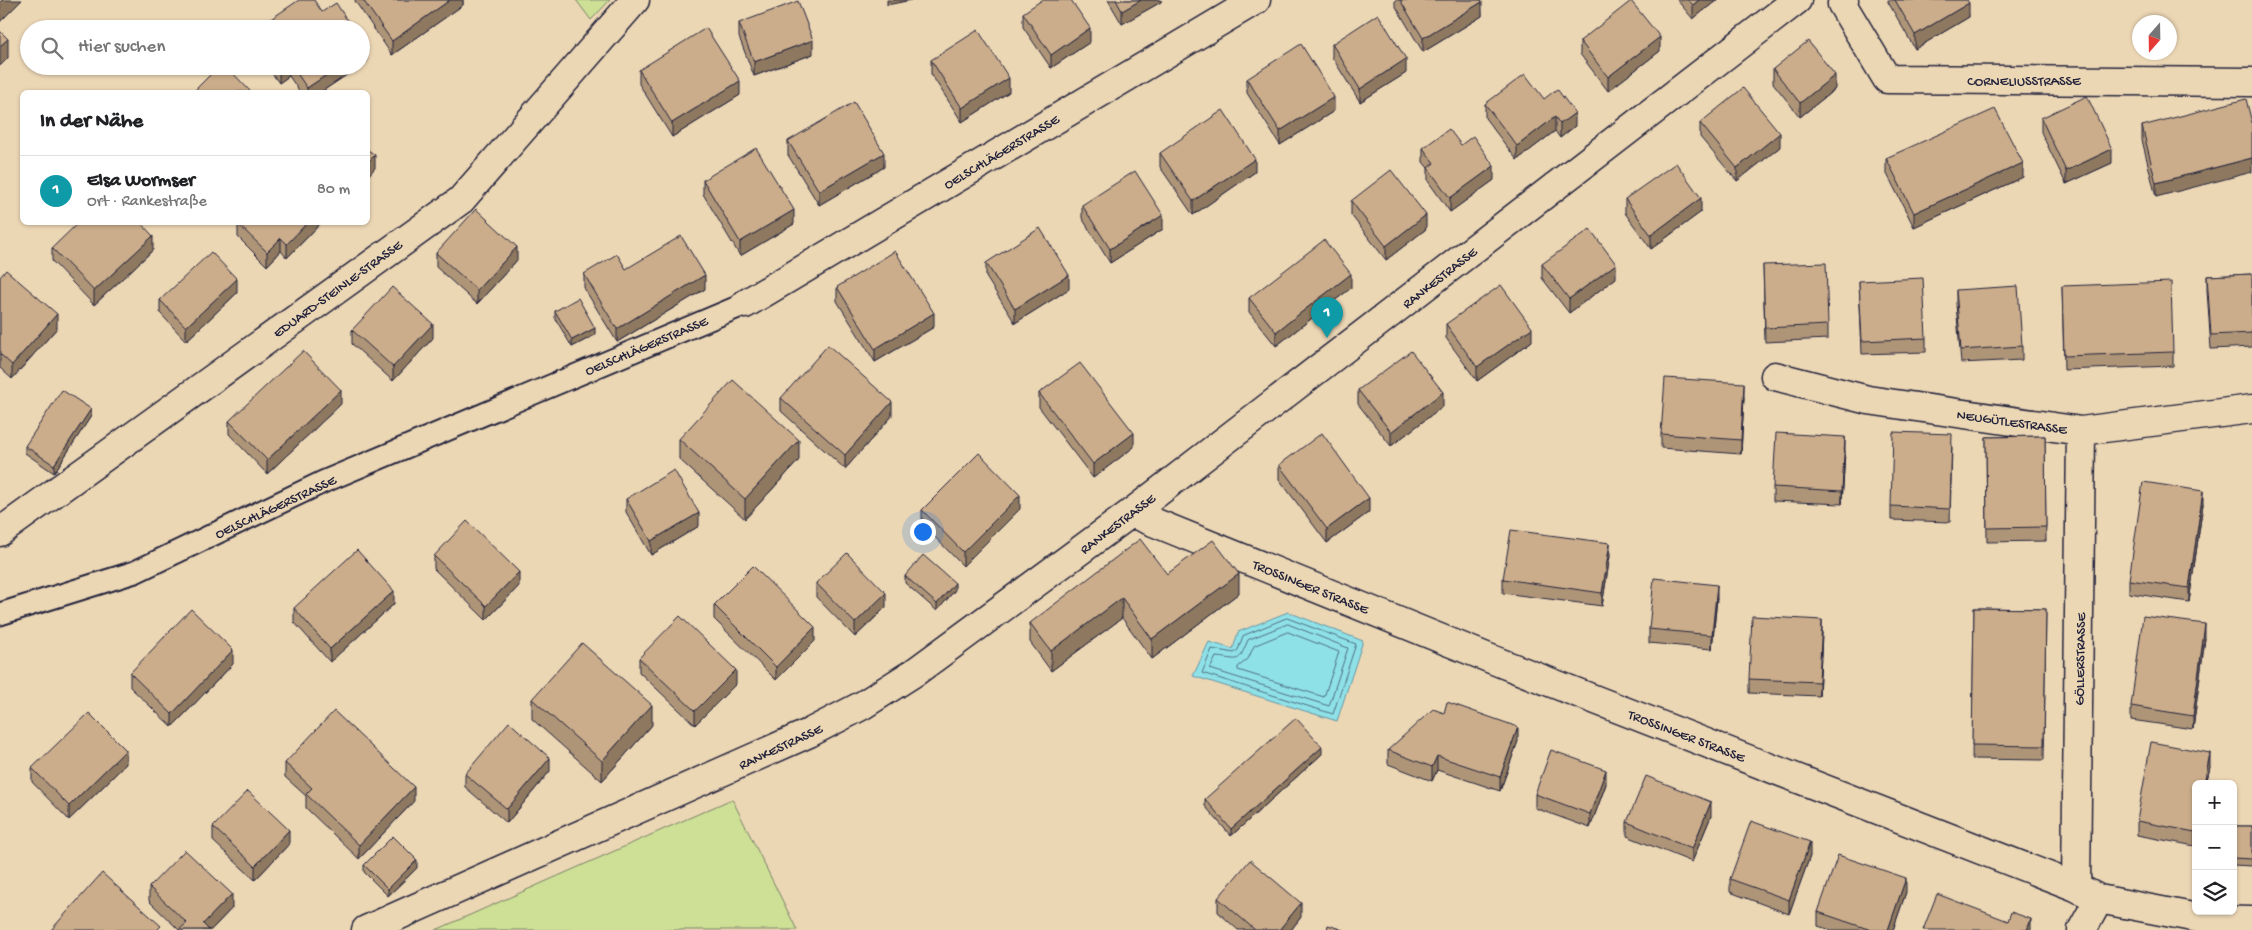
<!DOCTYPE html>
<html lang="de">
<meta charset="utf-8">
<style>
:root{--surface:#fff;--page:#f6f6f6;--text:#202124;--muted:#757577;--line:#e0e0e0;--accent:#1a73e8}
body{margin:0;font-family:"Gochi Hand",sans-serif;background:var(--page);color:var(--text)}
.controls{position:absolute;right:15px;bottom:15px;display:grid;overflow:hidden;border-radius:8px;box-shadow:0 1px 4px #0004}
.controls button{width:45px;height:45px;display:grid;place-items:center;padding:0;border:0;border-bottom:1px solid var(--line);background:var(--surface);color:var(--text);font:25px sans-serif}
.compass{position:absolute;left:2132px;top:15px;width:45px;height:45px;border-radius:50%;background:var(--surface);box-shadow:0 1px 4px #0004;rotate:200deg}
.you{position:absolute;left:922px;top:531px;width:18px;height:18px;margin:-12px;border:4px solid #fff;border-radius:50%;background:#1a73e8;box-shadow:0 0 0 8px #1a73e833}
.badge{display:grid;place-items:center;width:32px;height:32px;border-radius:50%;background:var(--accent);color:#fff;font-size:16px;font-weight:700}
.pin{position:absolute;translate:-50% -41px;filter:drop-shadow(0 1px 2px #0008)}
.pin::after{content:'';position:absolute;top:26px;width:18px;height:15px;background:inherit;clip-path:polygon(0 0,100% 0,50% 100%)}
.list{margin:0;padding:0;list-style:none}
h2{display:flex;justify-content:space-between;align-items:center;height:65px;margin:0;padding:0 20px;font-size:21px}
h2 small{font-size:16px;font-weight:400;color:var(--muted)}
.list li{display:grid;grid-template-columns:32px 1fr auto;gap:15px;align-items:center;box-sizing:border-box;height:70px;padding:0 20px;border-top:1px solid var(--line)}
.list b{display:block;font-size:19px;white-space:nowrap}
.list p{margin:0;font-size:16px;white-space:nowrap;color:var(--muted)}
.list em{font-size:16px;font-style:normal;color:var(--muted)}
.icon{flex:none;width:28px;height:28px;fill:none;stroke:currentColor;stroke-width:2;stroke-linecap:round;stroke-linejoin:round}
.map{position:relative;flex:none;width:2252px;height:930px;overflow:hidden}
.search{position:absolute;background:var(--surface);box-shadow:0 1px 4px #0004;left:20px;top:20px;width:350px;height:55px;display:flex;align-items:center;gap:12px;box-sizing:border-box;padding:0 18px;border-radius:28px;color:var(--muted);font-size:19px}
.panel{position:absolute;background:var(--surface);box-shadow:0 1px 4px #0004;left:20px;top:90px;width:350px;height:135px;border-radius:8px}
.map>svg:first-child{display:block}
.green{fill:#cde095;stroke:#788168}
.water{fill:#8fe1e8;stroke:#6395a3}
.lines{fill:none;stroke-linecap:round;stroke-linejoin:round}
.shore{stroke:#4e6e80;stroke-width:1}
.lane-casing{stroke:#22223b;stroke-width:25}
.street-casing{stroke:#22223b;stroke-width:31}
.lane{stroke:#ecd7b5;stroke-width:21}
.street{stroke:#ecd7b5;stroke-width:28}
.wall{fill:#af9578;stroke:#22223b}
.shaded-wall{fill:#8e7961;stroke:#22223b}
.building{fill:#cbad8b;stroke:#22223b}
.labels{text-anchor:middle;stroke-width:4;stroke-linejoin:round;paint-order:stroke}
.street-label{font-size:14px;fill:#22223b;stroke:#ecd7b5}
</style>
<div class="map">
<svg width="2252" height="930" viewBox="0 0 2252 930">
<rect width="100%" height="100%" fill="#ecd7b5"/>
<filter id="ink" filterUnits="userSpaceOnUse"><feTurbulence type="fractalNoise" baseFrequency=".02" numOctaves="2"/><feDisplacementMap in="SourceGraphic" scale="10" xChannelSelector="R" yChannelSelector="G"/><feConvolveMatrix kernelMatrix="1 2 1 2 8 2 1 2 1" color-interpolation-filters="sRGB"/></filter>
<g filter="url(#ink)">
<path class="green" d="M576,0H610L591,20Z
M732,799L797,930H436Z"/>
<path class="water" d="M1288,612L1363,641L1337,721L1193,676L1209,642L1233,649L1238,632Z"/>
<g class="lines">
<path class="shore" d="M1287,618L1356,644L1333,714L1202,673L1212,649L1234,653L1238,650L1243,636Z
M1288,624L1348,648L1329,706L1210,669L1216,657C1241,659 1237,665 1248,640Z
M1288,632L1339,652L1324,697L1238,670V667L1248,659L1254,646Z"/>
<defs>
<path id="lane" d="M0,614L135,572L323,482L745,304"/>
<path id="street" d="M1844,0L1842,4L1887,79L2252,82
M745,304L1256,0
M1775,376L1868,400L2081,431L2252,409
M1131,513L1501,663L2076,887L2099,899L2208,920L2252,921
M0,532L461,200L635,0
M2076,887L2081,431
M366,930L809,733L863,705L915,672L1131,513L1797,0
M2082,930L2099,899"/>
</defs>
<use href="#lane" class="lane-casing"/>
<use href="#street" class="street-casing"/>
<use href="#lane" class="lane"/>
<use href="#street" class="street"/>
</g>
<path class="wall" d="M355,0H463V5L392,55L355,1Z
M1108,0H1161V2L1122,24Z
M1395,0H1481L1482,16L1423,52L1395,5Z
M1677,0H1717L1693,19Z
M1888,0H1967L1969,17L1915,49L1888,2Z
M1023,13L1090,42L1051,68L1023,27Z
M739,23L813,54L754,76L739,37Z
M1580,41L1660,51L1608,91L1580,54Z
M1332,44L1406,73L1360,102L1332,57Z
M931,60L1009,92L962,122L931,74Z
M267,66H360L321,92H300L289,76L279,83Z
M1773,69L1835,89L1800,117L1773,83Z
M639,70L740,95L672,137L639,84Z
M1247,79L1334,111L1280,145L1247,93Z
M1544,99L1575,126L1560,138L1555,131L1517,160L1485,118V104Z
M2041,118L2112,163L2066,184L2041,132Z
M1700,123L1780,147L1737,181L1700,137Z
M2252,123L2156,197L2142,140V126Z
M788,141L884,167L819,205L788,155Z
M1461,145L1494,180L1450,212L1428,181V168L1423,162V148Z
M1160,153L1255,172L1193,215L1160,167Z
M1886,158L2023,177L1914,227L1886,172Z
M703,180L794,224L740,256L703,194Z
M1625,199L1701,212L1651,249L1625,213Z
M1351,201L1426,229L1386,260L1351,215Z
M1082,205L1163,229L1110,263L1082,218Z
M240,222H322L287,258L281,251L267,266L238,237V224Z
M52,248L153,250L94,305L52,261Z
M436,253L517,260L477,304L436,267Z
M986,263L1069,289L1015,323L986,277Z
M1542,264L1616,278L1569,313L1542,278Z
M1763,265L1828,325V339L1765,342Z
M626,269L705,289L617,342L584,288V274Z
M2252,274V347L2211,349L2207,290V276Z
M0,277L57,328L12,379L0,368Z
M1859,281L1926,338V352L1862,354Z
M2062,286L2173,352V366L2064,370Z
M837,287L934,327L875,362L837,301Z
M1351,288L1276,346L1249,312V298Z
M1956,290L2022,346V360L1961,363L1956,304Z
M237,293L186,341L160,313V300Z
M555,311L595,335L572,347L555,318Z
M1446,324L1532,341L1477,381L1446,338Z
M352,330L433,338L393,381L352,344Z
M1358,390L1443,406L1391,446L1358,404Z
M1039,393L1134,447L1093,478L1039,407Z
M1744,397L1741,454L1661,448V434Z
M781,398L892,416L845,469L781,411Z
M341,404L267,474L229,434V421Z
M91,416L54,473L25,453V446Z
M2045,436L2046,541L1987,542L1986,437Z
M679,439L799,460L745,519L679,459Z
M1952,447L1950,522L1891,520V506Z
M1845,451L1842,504L1773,501V487Z
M1279,465L1369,512L1327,543L1279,479Z
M626,499L699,526L651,555L626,512Z
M2203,504L2189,602L2129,593V580Z
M1020,509L963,566L922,524V510Z
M434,556L519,586L486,620L434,569Z
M1610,556L1602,606L1503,593V579Z
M1167,574L1239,593L1152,659L1122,618L1051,671L1030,642V623Z
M905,576L955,590L937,611L905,583Z
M816,583L886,607L855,637L816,597Z
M1717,598L1712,649L1649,643V629Z
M394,604L330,662L294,622V608Z
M714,605L815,641L776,680L714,619Z
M1974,608L2046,609L2044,760L1972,759Z
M1822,633L1819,696L1749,693V679Z
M2205,638L2193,729L2131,720V706Z
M639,658L736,684L695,725L639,672Z
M233,664L172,727L130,687V673Z
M532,699L652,725L602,781L532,719Z
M1518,741L1500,791L1437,770L1432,781L1388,764V750Z
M1322,754L1231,836L1205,806V799Z
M285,763L414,801L359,859L306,808V796L285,777Z
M126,764L69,820L32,782V768Z
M2210,767L2206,784H2196L2195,846L2137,835V821Z
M550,771L507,823L465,787V774Z
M1606,784L1590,828L1535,808V794Z
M1711,816L1692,862L1627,836V822Z
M2233,826H2252V866L2233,865Z
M213,827L289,844L255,880L213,841Z
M1810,856L1789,914L1730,892V879Z
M364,865L417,868L388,896L364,872Z
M149,887L232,908L211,930H179L149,901Z
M1906,892L1893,930H1831L1818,926V912Z
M1218,898L1301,917L1291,930H1238L1218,912Z"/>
<path class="shaded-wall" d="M2,0H22L0,22V2Z
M450,0H463V5L392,55V41Z
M887,0H912L887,5Z
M1141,0H1161V2L1122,24V11Z
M1699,0H1717L1693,19V5Z
M1482,2V16L1423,52V38Z
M1969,3V17L1915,49V35Z
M1090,28V42L1051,68V55Z
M1660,37V51L1608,91V77Z
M8,39V58L0,66V46Z
M813,40V54L754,76V62Z
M367,48V62L361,66V52Z
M1406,59V73L1360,102V89Z
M283,66H289V76L279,83V69Z
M340,66H360L321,92H307V88Z
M1835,75V89L1800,117V103Z
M1009,78V92L962,122V108Z
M740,81V95L672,137V123Z
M1334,97V111L1280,145V131Z
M1575,113V126L1560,138V124Z
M1555,117V131L1517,160V146Z
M1780,133V147L1737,181V168Z
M2112,149V163L2066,184V171Z
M884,153V167L819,205V191Z
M375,155V168L368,176V162Z
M2252,158V172L2156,197V183Z
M1255,159V172L1193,215V201Z
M2023,163V177L1914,227V213Z
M1494,166V180L1450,212V198Z
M1701,198V212L1651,249V235Z
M794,210V224L740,256V242Z
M1163,215V229L1110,263V249Z
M1426,215V229L1386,260V246Z
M308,222H322L287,258V244Z
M153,236V250L94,305V291Z
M281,238V251L267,266V252Z
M517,247V260L477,304V290Z
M1616,264V278L1569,313V299Z
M1351,274V288L1276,346V332Z
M705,275V289L617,342V329Z
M1069,275V289L1015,323V309Z
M237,279V293L186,341V327Z
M934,313V327L875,362V349Z
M57,314V328L12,379V365Z
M433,324V338L393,381V367Z
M595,328V335L572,347V340Z
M1532,328V341L1477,381V367Z
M1744,383V397L1741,454V440Z
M341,390V404L267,474V460Z
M1443,392V406L1391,446V432Z
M892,402V416L845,469V455Z
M91,409V416L54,473V465Z
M1134,433V447L1093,478V464Z
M1845,437V451L1842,504V491Z
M799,440V460L745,519V499Z
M2203,491V504L2189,602V588Z
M1020,495V509L963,566V552Z
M1369,498V512L1327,543V529Z
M699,513V526L651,555V541Z
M1610,543V556L1602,606V593Z
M519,572V586L486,620V606Z
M1239,574V593L1152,659V639Z
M955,583V590L937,611V604Z
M1717,585V598L1712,649V635Z
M394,591V604L330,662V649Z
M886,593V607L855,637V623Z
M1122,598V618L1051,671V651Z
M1822,620V633L1819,696V682Z
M2205,624V638L2193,729V716Z
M815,627V641L776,680V667Z
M233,650V664L172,727V714Z
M736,670V684L695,725V711Z
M652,705V725L602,781V761Z
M1518,727V741L1500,791V777Z
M1322,747V754L1231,836V829Z
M126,750V764L69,820V806Z
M2210,753V767L2206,784H2204Z
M1437,756V770L1432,781V767Z
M550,758V771L507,823V809Z
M1606,770V784L1590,828V814Z
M414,787V801L359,859V845Z
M1711,802V816L1692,862V849Z
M2196,828V842L2195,846V832Z
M289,830V844L255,880V866Z
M1810,842V856L1789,914V900Z
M417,860V868L388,896V889Z
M1906,878V892L1893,930H1888Z
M232,894V908L211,930H203V924Z
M1301,903V917L1291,930H1279Z
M2031,919V930H2027Z"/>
<path class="building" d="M299,0H314L322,12L336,3L353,29H256Z
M363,0H450L392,41Z
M1042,0H1071L1090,28L1051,55L1023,13Z
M1116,0H1141L1122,11Z
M1400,0H1481L1482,2L1423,38Z
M1688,0H1699L1693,5Z
M1895,0H1967L1969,3L1915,35Z
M798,1L813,40L754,62L739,23Z
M1631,1L1660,37L1608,77L1580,41Z
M1378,14L1406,59L1360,89L1332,44Z
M706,28L740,81L672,123L639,70Z
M978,30L1009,78L962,108L931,60Z
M0,31L8,39L0,46Z
M361,40L367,48L361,52Z
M1808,41L1835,75L1800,103L1773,69Z
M1301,44L1334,97L1280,131L1247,79Z
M219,66H226L251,92H193Z
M277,66H283L279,69Z
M292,66H340L307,88Z
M1525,74L1544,99L1557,89L1575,113L1560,124L1555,117L1517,146L1485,104Z
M1743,88L1780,133L1737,168L1700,123Z
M2087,96L2112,149L2066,171L2041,118Z
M2246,99L2252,123V158L2156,183L2142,126Z
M854,102L884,153L819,191L788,141Z
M1995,109L2023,163L1914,213L1886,158Z
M1223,110L1255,159L1193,201L1160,153Z
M1449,129L1461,145L1473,136L1494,166L1450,198L1428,168L1434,163L1423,148Z
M756,148L794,210L740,242L703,180Z
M368,150L375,155L368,162Z
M1676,163L1701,198L1651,235L1625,199Z
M1391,170L1426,215L1386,246L1351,201Z
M1135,171L1163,215L1110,249L1082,205Z
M476,209L517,247L477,290L436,253Z
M79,222H140L153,236L94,291L52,248Z
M240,222H308L287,244L281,238L267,252L238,224Z
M1040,228L1069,275L1015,309L986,263Z
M1590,229L1616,264L1569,299L1542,264Z
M681,236L705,275L617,329L584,274L617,254L626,269Z
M1324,240L1351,274L1276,332L1249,298Z
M895,251L934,313L875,349L837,287Z
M211,252L237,279L186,327L160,300Z
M1826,263L1828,325L1765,328L1763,265Z
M6,270L57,314L12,365L0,354V277Z
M2252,274V333L2211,335L2207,276Z
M1923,278L1926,338L1862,341L1859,281Z
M2171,282L2173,352L2064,356L2062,286Z
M1501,285L1532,328L1477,367L1446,324Z
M2018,286L2022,346L1961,350L1956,290Z
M392,287L433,324L393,367L352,330Z
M578,298L595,328L572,340L555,311Z
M828,345L892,402L845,455L781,398Z
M303,351L341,390L267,460L229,421Z
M1411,351L1443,392L1391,432L1358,390Z
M1080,363L1134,433L1093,464L1039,393Z
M1665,378L1744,383L1741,440L1661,434Z
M733,380L799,440L745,499L679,439Z
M62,390L91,409L54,465L25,446Z
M1893,432L1952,434L1950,509L1891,506Z
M1322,433L1369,498L1327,529L1279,465Z
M1776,433L1845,437L1842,491L1773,487Z
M2045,436L2046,527L1987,528L1986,437Z
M979,453L1020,495L963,552L922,510Z
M674,470L699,513L651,541L626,499Z
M2143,482L2203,491L2189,588L2129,580Z
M467,521L519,572L486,606L434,556Z
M1511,530L1610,543L1602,593L1503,579Z
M1140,539L1167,574L1213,540L1239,574L1152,639L1122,598L1051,651L1030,623Z
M357,550L394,591L330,649L294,608Z
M847,553L886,593L855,623L816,583Z
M923,555L955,583L937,604L905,576Z
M753,566L815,627L776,667L714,605Z
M1654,578L1717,585L1712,635L1649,629Z
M1974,608L2046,609L2044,746L1972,745Z
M191,609L233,650L172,714L130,673Z
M680,616L736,670L695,711L639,658Z
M1752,616L1822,620L1819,682L1749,679Z
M2143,616L2205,624L2193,716L2131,706Z
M582,643L652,705L602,761L532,699Z
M1447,702L1518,727L1500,777L1437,756L1432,767L1388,750L1433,709L1444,713Z
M334,711L414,787L359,845L306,794L312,788L285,763Z
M89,713L126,750L69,806L32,768Z
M1296,718L1322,747L1231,829L1205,799Z
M509,722L550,758L507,809L465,774Z
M2151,742L2210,753L2204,784H2196V828L2195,832L2137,821Z
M1551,750L1606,770L1590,814L1535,794Z
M1646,776L1711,802L1692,849L1627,822Z
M248,791L289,830L255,866L213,827Z
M1751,821L1810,842L1789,900L1730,879Z
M2233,826H2252V859L2233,858Z
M393,836L417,860L388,889L364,865Z
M185,850L232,894L203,924L209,930H179L187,923L149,887Z
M1838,855L1906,878L1888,930H1871L1818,912Z
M1250,860L1301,903L1279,930H1255L1218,898Z
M102,873L161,926L157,930H51Z
M1937,894L2008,921L2011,912L2031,919L2027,930H1923Z
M1328,925L1343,930H1327Z"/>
</g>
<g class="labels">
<g class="street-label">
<text x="2024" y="85">CORNELIUSSTRASSE</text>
<text transform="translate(1001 151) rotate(-31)" y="5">OELSCHLÄGERSTRASSE</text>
<text transform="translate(1439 277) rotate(-38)" y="5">RANKESTRASSE</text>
<text transform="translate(337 288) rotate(-36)" y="5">EDUARD-STEINLE-STRASSE</text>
<text transform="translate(646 345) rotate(-23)" y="5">OELSCHLÄGERSTRASSE</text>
<text transform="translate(2012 421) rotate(8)" y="5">NEUGÜTLESTRASSE</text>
<text transform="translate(275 506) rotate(-25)" y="5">OELSCHLÄGERSTRASSE</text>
<text transform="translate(1117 523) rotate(-37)" y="5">RANKESTRASSE</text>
<text transform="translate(1311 586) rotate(22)" y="5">TROSSINGER STRASSE</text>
<text transform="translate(2079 659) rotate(-89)" y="5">GÖLLERSTRASSE</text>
<text transform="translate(1687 735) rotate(21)" y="5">TROSSINGER STRASSE</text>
<text transform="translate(780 746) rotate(-25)" y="5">RANKESTRASSE</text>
</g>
</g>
</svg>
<div class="controls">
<button>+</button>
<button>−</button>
<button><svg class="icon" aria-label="layers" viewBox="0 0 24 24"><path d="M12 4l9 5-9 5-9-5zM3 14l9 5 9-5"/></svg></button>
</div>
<svg class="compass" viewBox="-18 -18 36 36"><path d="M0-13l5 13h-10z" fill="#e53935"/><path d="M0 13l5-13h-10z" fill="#757577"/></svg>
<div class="you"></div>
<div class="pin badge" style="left:1327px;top:338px;background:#0f9aa8">1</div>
<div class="search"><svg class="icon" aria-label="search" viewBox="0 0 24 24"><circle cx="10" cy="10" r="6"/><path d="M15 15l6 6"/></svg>Hier suchen</div>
<section class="panel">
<h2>In der Nähe<small></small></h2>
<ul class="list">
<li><span class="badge" style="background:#0f9aa8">1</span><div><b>Elsa Wormser</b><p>Ort · Rankestraße</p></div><em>80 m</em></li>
</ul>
</section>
</div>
